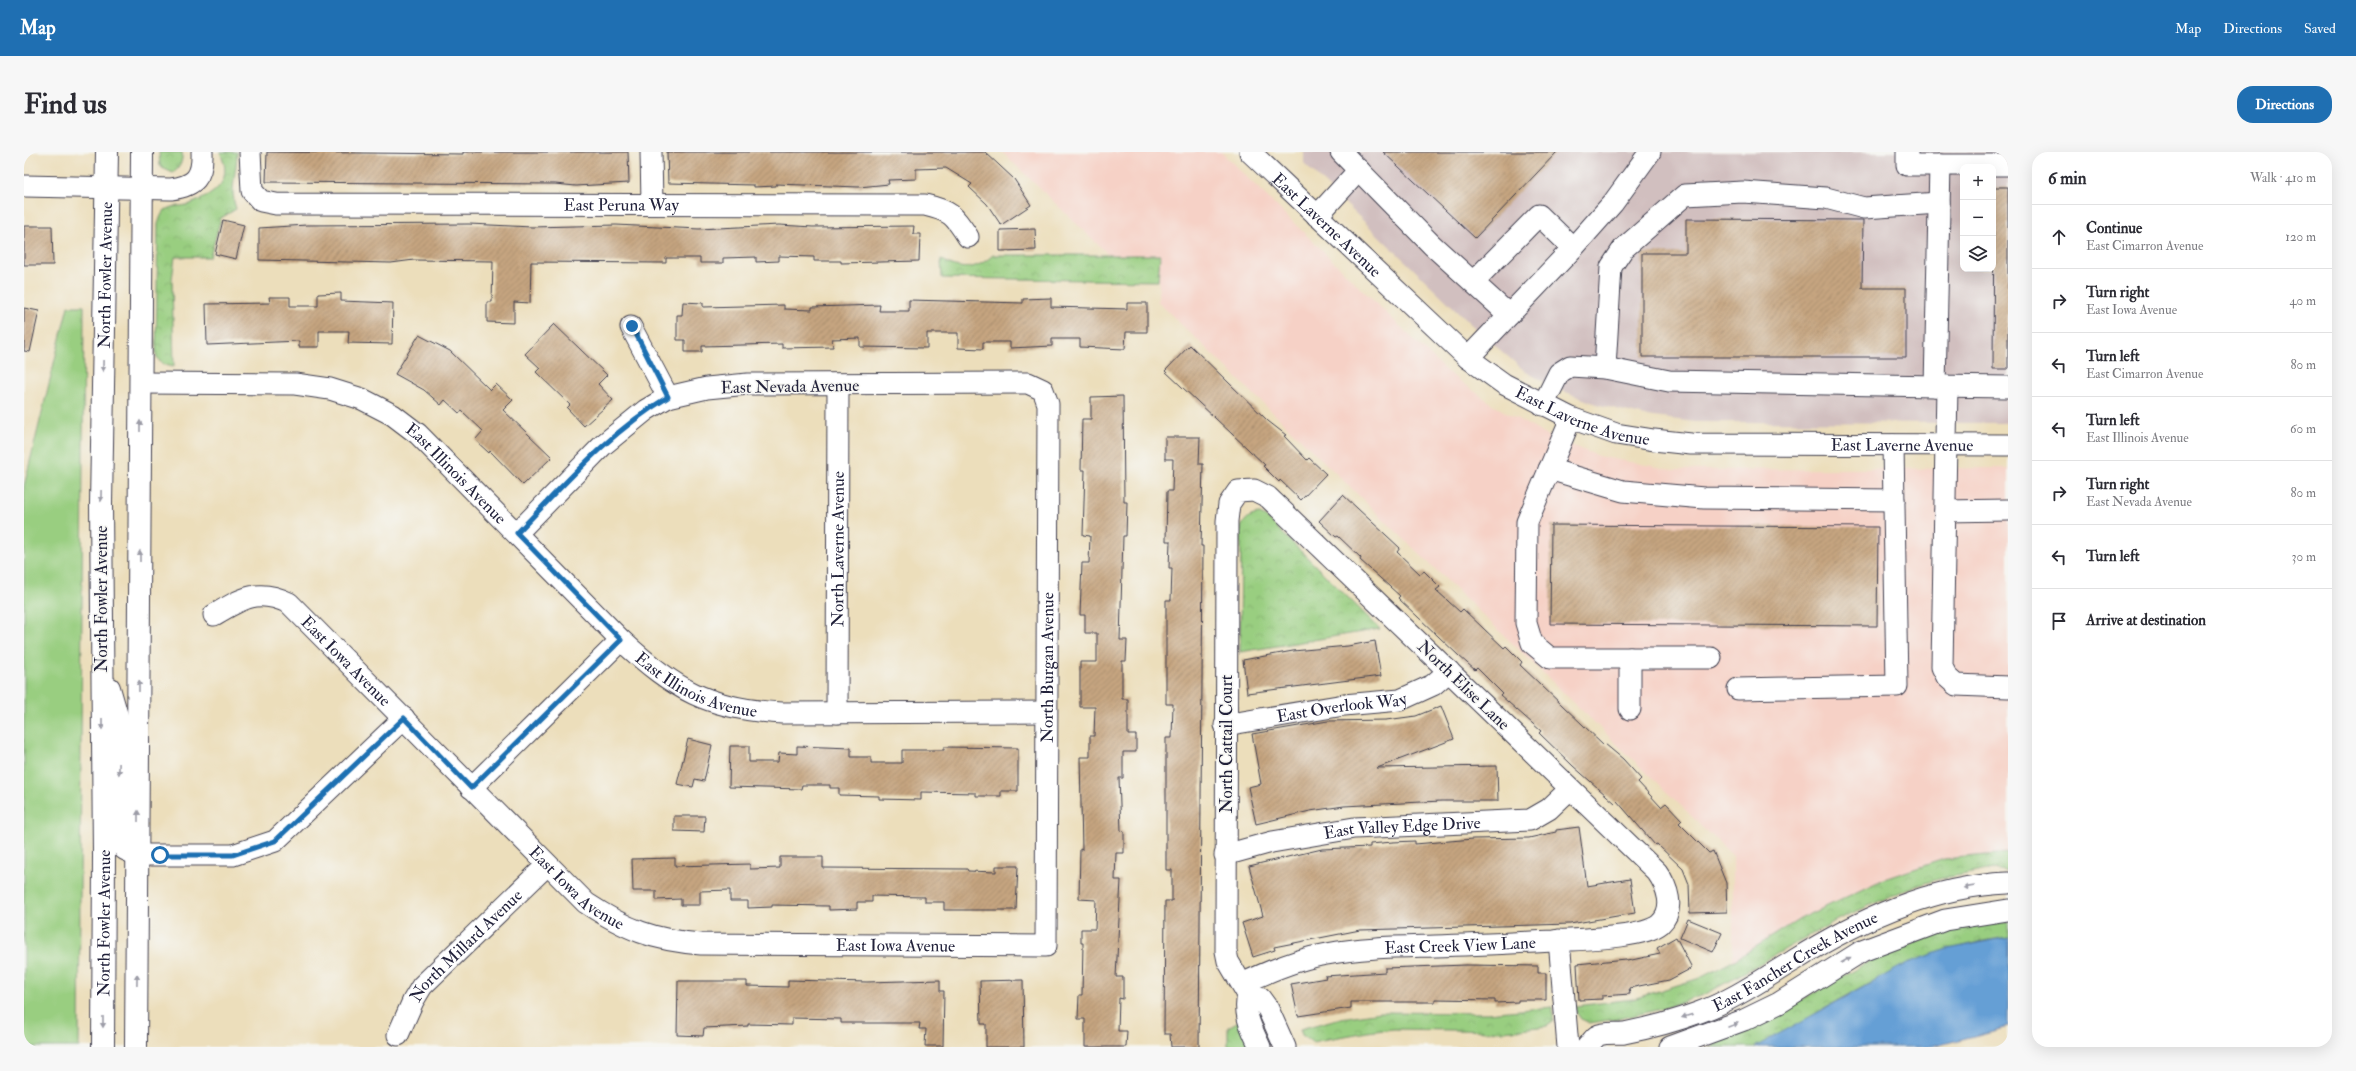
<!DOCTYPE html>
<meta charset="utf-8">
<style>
:root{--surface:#fff;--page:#f7f7f7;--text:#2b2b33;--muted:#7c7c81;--line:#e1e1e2;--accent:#1f6fb2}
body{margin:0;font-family:"IM FELL Double Pica",serif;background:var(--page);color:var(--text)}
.controls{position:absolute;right:12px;top:12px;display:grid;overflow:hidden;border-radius:8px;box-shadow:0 4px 16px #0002}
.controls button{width:36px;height:36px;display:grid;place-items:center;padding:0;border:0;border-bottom:1px solid var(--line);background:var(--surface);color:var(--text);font:20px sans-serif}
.stop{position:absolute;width:12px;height:12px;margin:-9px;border:3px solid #1f6fb2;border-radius:50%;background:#fff}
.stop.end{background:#1f6fb2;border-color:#fff;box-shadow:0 1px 4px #0008}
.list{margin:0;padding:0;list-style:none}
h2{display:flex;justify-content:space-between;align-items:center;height:52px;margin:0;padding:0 16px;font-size:17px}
h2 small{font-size:13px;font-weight:400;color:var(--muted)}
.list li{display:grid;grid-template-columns:26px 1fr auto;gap:12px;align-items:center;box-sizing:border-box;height:64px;padding:0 16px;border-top:1px solid var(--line)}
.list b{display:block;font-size:15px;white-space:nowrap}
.list p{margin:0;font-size:13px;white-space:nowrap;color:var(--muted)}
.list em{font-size:13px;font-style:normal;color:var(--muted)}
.icon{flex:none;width:22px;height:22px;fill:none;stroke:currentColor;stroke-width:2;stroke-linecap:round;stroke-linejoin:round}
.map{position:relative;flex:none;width:1984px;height:895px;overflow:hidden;border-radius:16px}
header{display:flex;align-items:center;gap:24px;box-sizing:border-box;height:56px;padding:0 20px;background:var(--accent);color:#fff}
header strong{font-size:19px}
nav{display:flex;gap:22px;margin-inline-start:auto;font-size:14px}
.intro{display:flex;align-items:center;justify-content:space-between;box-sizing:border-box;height:96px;padding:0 24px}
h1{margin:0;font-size:28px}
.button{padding:10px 18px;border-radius:16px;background:var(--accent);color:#fff;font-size:14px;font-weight:700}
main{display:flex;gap:24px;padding:0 24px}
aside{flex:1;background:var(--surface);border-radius:16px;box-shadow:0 4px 16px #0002}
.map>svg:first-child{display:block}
.built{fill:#f6d1c6}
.industrial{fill:#d1bfbf;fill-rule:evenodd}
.green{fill:#99ce80;stroke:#5e785e}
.park{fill:url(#park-crowns);stroke:#5e785e}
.water{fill:#659fd5;stroke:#446088}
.building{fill:url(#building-hatch)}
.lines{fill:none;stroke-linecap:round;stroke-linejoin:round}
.minor-casing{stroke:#403e4e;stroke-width:23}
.major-casing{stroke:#403e4e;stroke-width:24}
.minor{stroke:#fff;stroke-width:21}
.major{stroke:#fff;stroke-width:22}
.oneway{fill:#9c9ca7}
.route{stroke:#1f6fb2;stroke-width:5}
.labels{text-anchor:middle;stroke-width:3;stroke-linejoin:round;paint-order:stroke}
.street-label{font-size:17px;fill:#22223b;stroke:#f6f6f2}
</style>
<header>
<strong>Map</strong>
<nav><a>Map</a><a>Directions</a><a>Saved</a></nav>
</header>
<div class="intro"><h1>Find us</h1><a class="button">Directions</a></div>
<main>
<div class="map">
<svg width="1984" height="895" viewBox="0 0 1984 895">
<defs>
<pattern id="park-crowns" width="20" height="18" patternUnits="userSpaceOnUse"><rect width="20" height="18" fill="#99ce80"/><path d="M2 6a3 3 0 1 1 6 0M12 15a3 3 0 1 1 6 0" fill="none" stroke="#84b170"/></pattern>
<pattern id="building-hatch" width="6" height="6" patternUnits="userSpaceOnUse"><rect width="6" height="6" fill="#c6a580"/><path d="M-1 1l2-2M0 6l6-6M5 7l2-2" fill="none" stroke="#a0866a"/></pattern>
</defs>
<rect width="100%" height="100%" fill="#f6f6f2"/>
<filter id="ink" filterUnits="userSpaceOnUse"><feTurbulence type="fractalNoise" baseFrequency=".025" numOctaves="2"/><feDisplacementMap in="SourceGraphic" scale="8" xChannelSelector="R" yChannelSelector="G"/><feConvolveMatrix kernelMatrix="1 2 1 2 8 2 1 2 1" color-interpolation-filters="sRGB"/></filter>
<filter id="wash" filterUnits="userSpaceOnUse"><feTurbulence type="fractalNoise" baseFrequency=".012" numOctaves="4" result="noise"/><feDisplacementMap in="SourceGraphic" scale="16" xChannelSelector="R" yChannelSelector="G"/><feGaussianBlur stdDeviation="0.9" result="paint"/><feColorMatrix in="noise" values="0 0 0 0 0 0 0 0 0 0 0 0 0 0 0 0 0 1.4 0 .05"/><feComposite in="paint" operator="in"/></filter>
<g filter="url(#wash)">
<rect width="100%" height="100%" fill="#ecdebb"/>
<path class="built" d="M978,0H1197L1422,219L1471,254L1522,283L1574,304L1649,318L1984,316V701L1920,707L1860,727L1776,767L1709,809V704L1134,150L1136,103H1085Z"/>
<path class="industrial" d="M1280,0H1984V271L1671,270L1621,264L1572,252L1532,236L1502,220L1454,179L1280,12ZM1939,15H1969V117H1939Z"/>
<path class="green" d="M44,154H60L55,895H0V334Z"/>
<path class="park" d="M135,0H158C159,9 156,16 149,21L136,15Z
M196,0H213C213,21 205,36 212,57L197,66L186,105H151L148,127L150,215C140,213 135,212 132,202L134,72C136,66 137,62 141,58C148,53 158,55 166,52C192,42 210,29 196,0Z
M969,103H1136L1134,129L918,126L917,107C935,119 952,119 969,103Z
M1236,362L1242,365L1356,477L1216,500L1217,375C1222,366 1226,363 1236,362Z
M1984,701V720L1969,717L1915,727L1883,737L1813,768L1680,843L1637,857L1599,866L1566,871L1557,867L1552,860V854L1609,847L1676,826L1709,809L1776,767L1860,727L1920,707Z
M1984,769V785C1912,795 1863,821 1801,856C1782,867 1750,891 1731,895C1718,895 1699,895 1685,895L1745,869L1775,849L1849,807L1924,778Z
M1529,855V870L1523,874L1479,879L1370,877L1343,880L1288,890L1278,883L1276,877L1317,866L1356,860L1463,861Z
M1215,869L1226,895H1204V875Z"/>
<path class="water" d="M1984,785V875L1908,895H1731L1883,811L1924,797Z"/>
<g id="blocks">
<path class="building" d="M243,0L439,2V0H604L605,31L552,34L531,32L242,30Z
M643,0H961L990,27L1007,53L977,73L963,52L945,35L948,32L922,16L892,17V27L864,28L865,32L835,35L752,32V34L730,35V33L644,31Z
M1359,0H1533L1451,86Z
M1970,35H1984V217H1969Z
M1662,67L1839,68L1838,136H1882V205H1618V101H1662Z
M199,68L220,73L212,107L191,102Z
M445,72L508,75L592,73L675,77L755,73L789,75L890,74L889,82H896L895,109L817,111V109H790V105L755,104V109L732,110V105L699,106V111H676V106H642V111L507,110L506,151L490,150V171L463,170V150H468L469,109L390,108L367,111L235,108V76L283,73Z
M0,74H28L29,113H0Z
M1011,77L1012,98L976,99V78Z
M317,141V149L369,151L368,192L324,191L325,179H295V195H275V189L183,193L182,152L246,151L245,145H266V154H294V142Z
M1027,146V155L1103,157V151H1123V180H1102L1101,197L1056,195V187H1028V194L986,196V190H959V197L934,196V181H903V196L836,195V186L808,187L809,195L758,196V192L678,194V200H661V188H653V163H658L659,150L679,151V155L760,153V157L788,158V155L856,153L855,159H885V148L999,151V147Z
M0,156L15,159L6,200L0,199Z
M530,172L583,223L574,232L589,248L560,274L543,256L546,253L512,220L516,216L501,202Z
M395,183L426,199L466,238L472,232L489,248L479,258L528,305L499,333L466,299L465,301L451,288L459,279L438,259L435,261L421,248L417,253L400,238L371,222Z
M1166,193L1244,269L1262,283L1260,284L1283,308L1285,306L1302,322L1277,348L1256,328L1255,330L1239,314L1241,313L1141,219Z
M1099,244L1100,350H1103L1102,384H1099L1096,488H1103L1102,509H1098V547H1104V583H1112V600H1099V626H1095L1097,679L1100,680V701H1092L1091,728H1097L1092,825H1099V847L1095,846L1094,879H1103L1102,895H1061V867H1054L1055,843H1058L1059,791H1057V777H1071L1072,748L1055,747L1056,697L1058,698L1056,605H1066V584H1070L1071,555H1056V510H1073V481H1061V463H1056L1058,411H1065L1066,384L1059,383L1061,318H1057L1058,267H1067V245Z
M1141,285H1176L1175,312H1179L1177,394H1179L1178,526L1175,895H1147L1146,882H1140L1141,749H1148V718H1142V586H1148L1149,552H1142V448H1147L1148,416H1145L1146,389H1142L1143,339H1148L1149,307H1141Z
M1319,343L1376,396L1373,400L1396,422L1400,419L1416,435L1412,438L1436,460L1439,457L1480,496L1482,494L1498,510L1496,513L1580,593L1581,592L1599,607L1617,627L1614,630L1637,655L1642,651L1658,668L1655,671L1685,701L1689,699L1702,731L1703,760L1666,761L1665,732L1659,717L1633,692L1631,693L1593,649L1591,651L1549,614L1515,581L1517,579L1476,543L1478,541L1453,516L1451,518L1435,504L1374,446L1376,444L1336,408L1337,406L1314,384L1312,385L1295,369Z
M1527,373L1854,375L1853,474L1526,472Z
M1351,489L1357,524L1223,541L1219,508L1269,499L1324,494Z
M1417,554L1430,587L1353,616L1473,614L1474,649H1417L1320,654L1286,659L1232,672L1224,635L1237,632L1228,582L1304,569L1362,568L1392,564Z
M664,587L688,593L680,629L671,627L669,635L653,632Z
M706,594H725V610H754L755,601L773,602V594L827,596V605H847V611H878V598H920V595L994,596V639H977V644H952V641L897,640V648L855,647V644L815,643V636H806V633H778L777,637L705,635Z
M650,664H681L680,680L650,679Z
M1555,675L1563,734L1606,727L1611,761L1546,772L1336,778L1250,795L1251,798L1229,805L1218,771L1239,764L1225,714L1298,697L1346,695V692L1369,690L1391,689V692L1449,687L1505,686L1532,680V678Z
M756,705H799V716L943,717L944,719L972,720V714H994L992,758H920V750H901V745L848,744V750H833V757L805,758V754L748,753V755L724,756V749H706V738L676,739V753H657V747L632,748V739H609L608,707L651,706V714L726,712V717L756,716Z
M1664,767L1698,781L1689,800L1656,786Z
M1652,785L1668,816L1645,828L1605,836L1606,842L1578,844V847L1555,848L1553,812L1602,807L1603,809L1636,802L1633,796Z
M1442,813L1514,814V821H1522V848H1494V850L1471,851V848L1411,847V850H1327V856L1274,864L1267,832L1302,826L1301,824L1361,820V816Z
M764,828L843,830L916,828V839H920L919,894H901L902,877H895L896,871H817V867L768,866V873L724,872V874L680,876L679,884L653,883L654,829H723V834L764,835Z
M999,828L1000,895H962V872H957L956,829Z"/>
</g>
</g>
<g filter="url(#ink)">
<use href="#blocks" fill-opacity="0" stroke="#403e4e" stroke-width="1"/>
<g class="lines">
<defs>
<g id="minor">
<path id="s1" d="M226,0L228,39L237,49L252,52L901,53C927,59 930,63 944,85"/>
<path d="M627,0L628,52"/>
<path id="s2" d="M1226,0L1444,206L1480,232L1547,266L1592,282L1630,288L1667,292L1984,293"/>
<path d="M1317,0L1408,93L1485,163L1444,206"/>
<path d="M1883,0V13H1916"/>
<path d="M1984,13H1916L1911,234L1984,235"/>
<path d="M0,34L147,37C171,34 179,25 178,0"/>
<path d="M1293,64L1335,18"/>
<path d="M1449,130L1515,63L1549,96"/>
<path d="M1485,163L1549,96L1589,51L1626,0"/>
<path d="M607,175L644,245"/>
<path d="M1581,216L1587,115L1599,97L1661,43L1719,40L1802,46L1840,56L1915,51"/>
<path id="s3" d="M117,231L271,232L306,237L338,247L369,263L394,282L597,488C651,538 684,557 758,561L1022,560"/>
<path d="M1923,234L1918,515L1923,525L1932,533L1984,535"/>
<path d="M1519,253L1535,221L1546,214L1581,216L1645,229L1911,234"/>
<path d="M1547,266L1503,370L1502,471L1508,491L1526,506H1687"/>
<path d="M1525,317L1599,339L1680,346L1870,348"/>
<path d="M1921,359L1984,358"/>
<path id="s4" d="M190,463C218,446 234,436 265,451L562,751C603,778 629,788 677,792L1022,794L1024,252L1019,238L1004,231L724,232L683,236L644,245L622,258L579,293L493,381"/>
<path d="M1714,537L1873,534L1869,293"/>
<path d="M1606,557V506"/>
<path id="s5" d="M813,561L814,233"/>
<path id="s6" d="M1201,573L1320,553L1376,548L1409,533L1425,519"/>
<path d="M447,636L597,488"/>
<path d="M114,703H209L251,689L380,566"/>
<path id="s7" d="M1201,703L1248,690L1330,676L1506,668L1525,657L1546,637"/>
<path d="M1535,788L1544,895"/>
<path id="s8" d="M1218,832C1245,819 1273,807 1303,802C1338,795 1375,795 1411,794C1451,793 1490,791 1529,789C1553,787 1618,787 1636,772C1652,757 1643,734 1633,720L1244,345L1230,338L1214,339L1205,352L1203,369L1202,799L1204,809L1224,843C1219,863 1228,877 1236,895"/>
<path d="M1224,843L1236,846L1244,857L1261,895"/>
<path id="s9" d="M374,883L389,849L398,834L523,713"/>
<path id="s10" d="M1563,895C1566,892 1569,887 1573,884C1580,880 1593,882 1600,881C1626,876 1652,869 1676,860C1709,848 1739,827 1769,809C1834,768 1907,734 1984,731"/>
<path d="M1646,895L1720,868L1755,851L1838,799L1921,768L1984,758"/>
</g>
<g id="major">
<path d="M85,536L95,571L94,684L101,697L114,703"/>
<path id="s11" d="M79,895L80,703L77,352L83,0"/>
<path d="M112,895L118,0"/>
</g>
</defs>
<use href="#minor" class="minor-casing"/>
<use href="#major" class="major-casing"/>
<use href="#minor" class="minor"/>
<use href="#major" class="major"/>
</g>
<defs><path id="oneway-solid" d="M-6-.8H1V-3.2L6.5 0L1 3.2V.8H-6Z"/></defs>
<g class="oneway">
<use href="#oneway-solid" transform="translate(79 214) rotate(91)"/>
<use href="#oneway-solid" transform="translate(116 274) rotate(-90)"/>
<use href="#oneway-solid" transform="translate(77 344) rotate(91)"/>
<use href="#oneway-solid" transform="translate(116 404) rotate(-90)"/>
<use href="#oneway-solid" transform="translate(115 534) rotate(-90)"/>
<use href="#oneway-solid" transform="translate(78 572) rotate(90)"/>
<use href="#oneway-solid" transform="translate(95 617) rotate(91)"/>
<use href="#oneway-solid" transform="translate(114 664) rotate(-90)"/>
<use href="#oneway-solid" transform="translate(1945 735) rotate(171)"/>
<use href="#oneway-solid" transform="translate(1822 808) rotate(-30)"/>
<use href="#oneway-solid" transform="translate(113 828) rotate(-89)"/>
<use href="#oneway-solid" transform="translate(1663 864) rotate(162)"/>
<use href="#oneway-solid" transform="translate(79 870) rotate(90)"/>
<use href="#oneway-solid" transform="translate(1709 873) rotate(-22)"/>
</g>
</g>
<g class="lines" filter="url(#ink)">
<path class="route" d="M136,703H209L251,689L380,566L447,636L597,488L493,381C542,331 584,281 644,245L608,174"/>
</g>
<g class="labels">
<g class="street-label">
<text dy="6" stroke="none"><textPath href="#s1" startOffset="413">East Peruna Way</textPath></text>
<text dy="6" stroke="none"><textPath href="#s2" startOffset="106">East Laverne Avenue</textPath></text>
<text dy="6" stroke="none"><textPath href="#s11" startOffset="772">North Fowler Avenue</textPath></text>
<text transform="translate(766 234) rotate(-1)" y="6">East Nevada Avenue</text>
<text dy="6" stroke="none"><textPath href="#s2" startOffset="430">East Laverne Avenue</textPath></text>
<text dy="6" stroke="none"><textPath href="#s2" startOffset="754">East Laverne Avenue</textPath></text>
<text dy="6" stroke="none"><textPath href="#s3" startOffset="344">East Illinois Avenue</textPath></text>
<text dy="6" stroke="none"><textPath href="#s5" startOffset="164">North Laverne Avenue</textPath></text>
<text transform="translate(77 447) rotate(-90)" y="6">North Fowler Avenue</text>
<text dy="6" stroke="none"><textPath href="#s4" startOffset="162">East Iowa Avenue</textPath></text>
<text dy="6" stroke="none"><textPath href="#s4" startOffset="1250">North Burgan Avenue</textPath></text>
<text dy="6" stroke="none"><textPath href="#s3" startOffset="668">East Illinois Avenue</textPath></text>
<text transform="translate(1440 533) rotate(44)" y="6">North Elise Lane</text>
<text dy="6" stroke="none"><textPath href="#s6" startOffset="118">East Overlook Way</textPath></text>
<text transform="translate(1202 592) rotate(-90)" y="6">North Cattail Court</text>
<text dy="6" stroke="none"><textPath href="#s7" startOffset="180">East Valley Edge Drive</textPath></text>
<text dy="6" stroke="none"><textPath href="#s4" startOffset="486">East Iowa Avenue</textPath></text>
<text dy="6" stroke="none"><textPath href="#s11" startOffset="124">North Fowler Avenue</textPath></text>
<text dy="6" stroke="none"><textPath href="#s4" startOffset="821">East Iowa Avenue</textPath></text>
<text dy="6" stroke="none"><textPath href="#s8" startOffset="224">East Creek View Lane</textPath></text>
<text dy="6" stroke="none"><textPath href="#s9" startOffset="114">North Millard Avenue</textPath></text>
<text dy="6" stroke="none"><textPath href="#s10" startOffset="229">East Fancher Creek Avenue</textPath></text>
</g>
</g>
</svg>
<div class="controls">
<button>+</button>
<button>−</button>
<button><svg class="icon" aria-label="layers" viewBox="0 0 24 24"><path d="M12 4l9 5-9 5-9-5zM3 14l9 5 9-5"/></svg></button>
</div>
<div class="stop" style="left:136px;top:703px"></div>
<div class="stop end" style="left:608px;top:174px"></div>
</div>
<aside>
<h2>6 min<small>Walk · 410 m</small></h2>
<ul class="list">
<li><svg class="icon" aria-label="ahead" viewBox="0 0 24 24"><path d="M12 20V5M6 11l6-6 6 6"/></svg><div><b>Continue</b><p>East Cimarron Avenue</p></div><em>120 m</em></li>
<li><svg class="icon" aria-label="right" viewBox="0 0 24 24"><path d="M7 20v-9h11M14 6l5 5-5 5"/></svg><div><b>Turn right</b><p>East Iowa Avenue</p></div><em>40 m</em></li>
<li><svg class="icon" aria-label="left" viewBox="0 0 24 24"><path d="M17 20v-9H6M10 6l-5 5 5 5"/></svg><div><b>Turn left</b><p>East Cimarron Avenue</p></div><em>80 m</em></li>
<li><svg class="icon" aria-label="left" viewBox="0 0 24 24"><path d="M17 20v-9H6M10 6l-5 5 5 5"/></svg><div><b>Turn left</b><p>East Illinois Avenue</p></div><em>60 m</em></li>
<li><svg class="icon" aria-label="right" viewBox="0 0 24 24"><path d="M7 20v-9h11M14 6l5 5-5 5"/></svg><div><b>Turn right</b><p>East Nevada Avenue</p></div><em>80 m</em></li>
<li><svg class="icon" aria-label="left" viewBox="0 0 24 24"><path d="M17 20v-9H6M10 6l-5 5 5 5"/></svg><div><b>Turn left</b></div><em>30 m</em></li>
<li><svg class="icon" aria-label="arrive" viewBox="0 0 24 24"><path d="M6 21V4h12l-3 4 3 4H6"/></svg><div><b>Arrive at destination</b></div></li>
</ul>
</aside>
</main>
